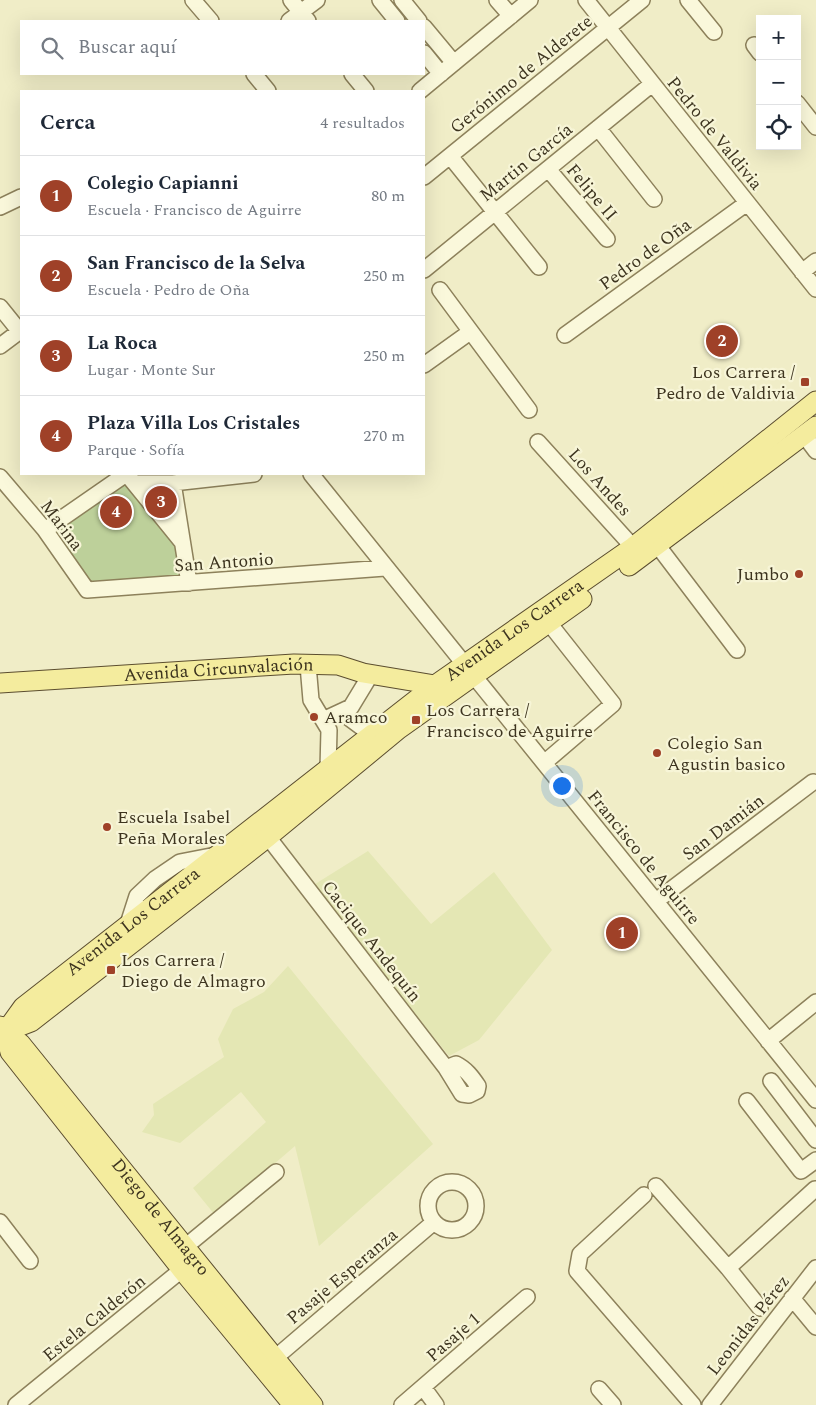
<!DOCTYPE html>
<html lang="es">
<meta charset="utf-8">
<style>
:root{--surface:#fff;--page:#f2f2f3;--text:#1f2937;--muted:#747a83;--line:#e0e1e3;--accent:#9f4128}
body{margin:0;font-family:Spectral,serif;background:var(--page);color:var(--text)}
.controls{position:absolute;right:15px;top:15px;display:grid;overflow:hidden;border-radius:0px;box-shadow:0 5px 20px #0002}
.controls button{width:45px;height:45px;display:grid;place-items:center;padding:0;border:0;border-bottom:1px solid var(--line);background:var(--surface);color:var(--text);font:25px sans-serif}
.you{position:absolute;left:561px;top:785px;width:18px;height:18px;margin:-12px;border:4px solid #fff;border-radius:50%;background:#1a73e8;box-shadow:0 0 0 8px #1a73e833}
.badge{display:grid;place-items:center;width:32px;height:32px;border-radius:50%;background:var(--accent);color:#fff;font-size:16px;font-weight:700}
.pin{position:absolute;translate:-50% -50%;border:2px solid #fff;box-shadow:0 1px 5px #0006}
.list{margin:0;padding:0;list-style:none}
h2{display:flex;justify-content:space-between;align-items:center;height:65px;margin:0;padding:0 20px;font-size:21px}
h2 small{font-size:16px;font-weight:400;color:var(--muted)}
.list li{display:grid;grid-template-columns:32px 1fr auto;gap:15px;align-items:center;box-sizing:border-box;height:80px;padding:0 20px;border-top:1px solid var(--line)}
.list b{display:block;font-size:19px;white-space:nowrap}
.list p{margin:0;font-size:16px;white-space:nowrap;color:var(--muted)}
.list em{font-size:16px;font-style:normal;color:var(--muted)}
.icon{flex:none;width:28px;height:28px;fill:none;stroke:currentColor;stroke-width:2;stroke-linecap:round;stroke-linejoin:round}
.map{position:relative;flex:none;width:816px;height:1405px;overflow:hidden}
.search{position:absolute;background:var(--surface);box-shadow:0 5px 20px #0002;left:20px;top:20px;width:405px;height:55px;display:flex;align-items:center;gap:12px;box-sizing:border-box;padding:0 18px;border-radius:0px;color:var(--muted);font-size:19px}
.panel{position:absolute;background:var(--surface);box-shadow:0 5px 20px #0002;left:20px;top:90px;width:405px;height:385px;border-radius:0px}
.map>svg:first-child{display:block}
.farmland{fill:#e4e7b4}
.green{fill:#bdd09a}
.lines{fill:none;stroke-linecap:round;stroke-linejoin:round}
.minor-casing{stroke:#8d815b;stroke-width:18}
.major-casing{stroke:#5b4d2f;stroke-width:21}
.minor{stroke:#faf8db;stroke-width:15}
.major{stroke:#f4ec9e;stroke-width:19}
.poi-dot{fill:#9f4128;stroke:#f7f5d7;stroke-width:2}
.labels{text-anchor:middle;stroke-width:4.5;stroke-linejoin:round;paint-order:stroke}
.street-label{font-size:18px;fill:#3d341f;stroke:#f7f5d7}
.poi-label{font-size:18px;fill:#3d341f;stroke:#f7f5d7;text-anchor:start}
</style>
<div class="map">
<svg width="816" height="1405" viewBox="0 0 816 1405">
<rect width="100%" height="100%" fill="#f0edc7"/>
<path class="farmland" d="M368,851L431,924L494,872L552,950L479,1040L449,1056L312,886Z
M288,966L433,1144L319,1246L295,1146L215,1215L193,1188L266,1122L241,1092L180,1143L142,1132L154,1115L153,1104L224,1057L218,1039L233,1009L264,992Z"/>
<path class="green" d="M123,480L181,544L184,581L90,585L52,533Z"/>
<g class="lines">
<defs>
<path id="minor" d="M193,0L211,21
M291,0L308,21
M380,0L397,21
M402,0L419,21
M497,0L511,16
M586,0L816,289
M688,0L714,32
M289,21L317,0
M424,27L454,63
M754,45L760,53
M424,53L441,74
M254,74L268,91
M352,74L366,91
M420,91L530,0
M797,103L816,127
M598,128L654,199
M450,156L539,267
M548,169L607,239
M424,177L642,0
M0,207L21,197
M424,270L652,84
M802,272L816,261
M440,290L529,410
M0,307L21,333
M565,335L747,203
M0,346L20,331
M424,365L470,332
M804,435L816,451
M538,442L633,547
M311,474L816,1100
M0,477L45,530L87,590L385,568
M130,478L182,542
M135,483H173L254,474
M173,483L189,583
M45,530L126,474
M658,546L737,650
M308,665L311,700L329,730L328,769
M341,712L372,735
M323,720L351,707L371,674
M544,763L613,704L549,623
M268,837L446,1068L462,1094L469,1095L477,1091L478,1086C472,1077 466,1069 456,1064L446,1068
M656,901L813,782
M128,924L137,896L155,879L180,862L216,855
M768,1041L816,1002
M771,1081L816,1140
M747,1101L801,1171L816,1160
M428 1206a24 24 0 1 1 48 0a24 24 0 1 1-48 0Z
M656,1186L728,1268L815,1189
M644,1195L580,1254L577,1271L693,1405
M0,1222L30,1261
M185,1247L276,1172
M728,1268L760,1308
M792,1298L816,1327
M275,1358L434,1222
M423,1387L436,1405
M599,1389L613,1405
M16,1405L190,1263
M402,1405L527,1297
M710,1405L816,1268"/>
<g id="major">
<path d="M629,566L816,426"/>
<path id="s1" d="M0,683L294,664L338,665L363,673L435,685"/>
<path id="s2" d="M0,1026L21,1044L313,1405"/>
<path id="s3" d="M5,1032L23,1007L435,685L633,547L816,401"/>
<path d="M5,1032L31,1022L268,837L399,729L582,599"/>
<path d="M5,1032L10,1052L182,1270L293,1405"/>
</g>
</defs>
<use href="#minor" class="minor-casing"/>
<use href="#major" class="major-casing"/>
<use href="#minor" class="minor"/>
<use href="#major" class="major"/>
</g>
<g class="poi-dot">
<rect x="800" y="377" width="10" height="10" rx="2.5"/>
<circle cx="799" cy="574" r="5"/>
<circle cx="314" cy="717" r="5"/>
<rect x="411" y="715" width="10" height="10" rx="2.5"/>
<circle cx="657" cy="753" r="5"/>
<circle cx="107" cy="827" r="5"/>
<rect x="106" y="965" width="10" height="10" rx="2.5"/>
</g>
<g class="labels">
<g class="street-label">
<text transform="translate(521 74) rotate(-39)" y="6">Gerónimo de Alderete</text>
<text transform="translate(715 133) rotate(51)" y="6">Pedro de Valdivia</text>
<text transform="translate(526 162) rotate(-39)" y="6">Martin García</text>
<text transform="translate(592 192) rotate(50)" y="6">Felipe II</text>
<text transform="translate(645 254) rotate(-36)" y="6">Pedro de Oña</text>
<text transform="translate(600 482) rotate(48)" y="6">Los Andes</text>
<text transform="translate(62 525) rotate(53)" y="6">Marina</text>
<text transform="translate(224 562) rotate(-4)" y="6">San Antonio</text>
<text dy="6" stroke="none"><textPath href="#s3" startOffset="650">Avenida Los Carrera</textPath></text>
<text dy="6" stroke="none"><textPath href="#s1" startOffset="219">Avenida Circunvalación</textPath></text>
<text transform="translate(723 827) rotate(-37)" y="6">San Damián</text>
<text transform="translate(644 857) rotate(51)" y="6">Francisco de Aguirre</text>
<text dy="6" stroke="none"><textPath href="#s3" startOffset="170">Avenida Los Carrera</textPath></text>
<text transform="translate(372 941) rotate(52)" y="6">Cacique Andequín</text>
<text dy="6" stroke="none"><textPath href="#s2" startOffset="250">Diego de Almagro</textPath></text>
<text transform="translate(342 1276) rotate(-40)" y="6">Pasaje Esperanza</text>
<text transform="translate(94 1318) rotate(-39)" y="6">Estela Calderón</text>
<text transform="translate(748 1325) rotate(-52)" y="6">Leonidas Pérez</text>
<text transform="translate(453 1337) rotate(-41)" y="6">Pasaje 1</text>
</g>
<g class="poi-label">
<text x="795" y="378" text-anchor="end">Los Carrera /<tspan x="795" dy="21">Pedro de Valdivia</tspan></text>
<text x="789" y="580" text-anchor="end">Jumbo</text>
<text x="426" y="716">Los Carrera /<tspan x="426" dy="21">Francisco de Aguirre</tspan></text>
<text x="324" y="723">Aramco</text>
<text x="667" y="749">Colegio San<tspan x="667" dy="21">Agustin basico</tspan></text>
<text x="117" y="823">Escuela Isabel<tspan x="117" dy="21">Peña Morales</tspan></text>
<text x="121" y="966">Los Carrera /<tspan x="121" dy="21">Diego de Almagro</tspan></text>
</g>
</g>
</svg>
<div class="controls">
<button>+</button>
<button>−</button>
<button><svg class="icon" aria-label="locate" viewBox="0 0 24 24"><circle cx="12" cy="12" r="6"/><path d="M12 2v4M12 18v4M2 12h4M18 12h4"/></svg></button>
</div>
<div class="you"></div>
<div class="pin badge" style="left:622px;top:933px">1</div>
<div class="pin badge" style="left:722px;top:341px">2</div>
<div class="pin badge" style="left:161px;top:502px">3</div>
<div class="pin badge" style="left:116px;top:512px">4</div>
<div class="search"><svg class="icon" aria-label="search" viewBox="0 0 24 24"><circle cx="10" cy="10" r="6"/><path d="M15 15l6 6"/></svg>Buscar aquí</div>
<section class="panel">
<h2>Cerca<small>4 resultados</small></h2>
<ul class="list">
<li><span class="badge">1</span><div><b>Colegio Capianni</b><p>Escuela · Francisco de Aguirre</p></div><em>80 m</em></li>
<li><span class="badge">2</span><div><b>San Francisco de la Selva</b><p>Escuela · Pedro de Oña</p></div><em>250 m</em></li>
<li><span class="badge">3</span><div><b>La Roca</b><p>Lugar · Monte Sur</p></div><em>250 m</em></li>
<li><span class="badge">4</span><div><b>Plaza Villa Los Cristales</b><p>Parque · Sofía</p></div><em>270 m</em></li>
</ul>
</section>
</div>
